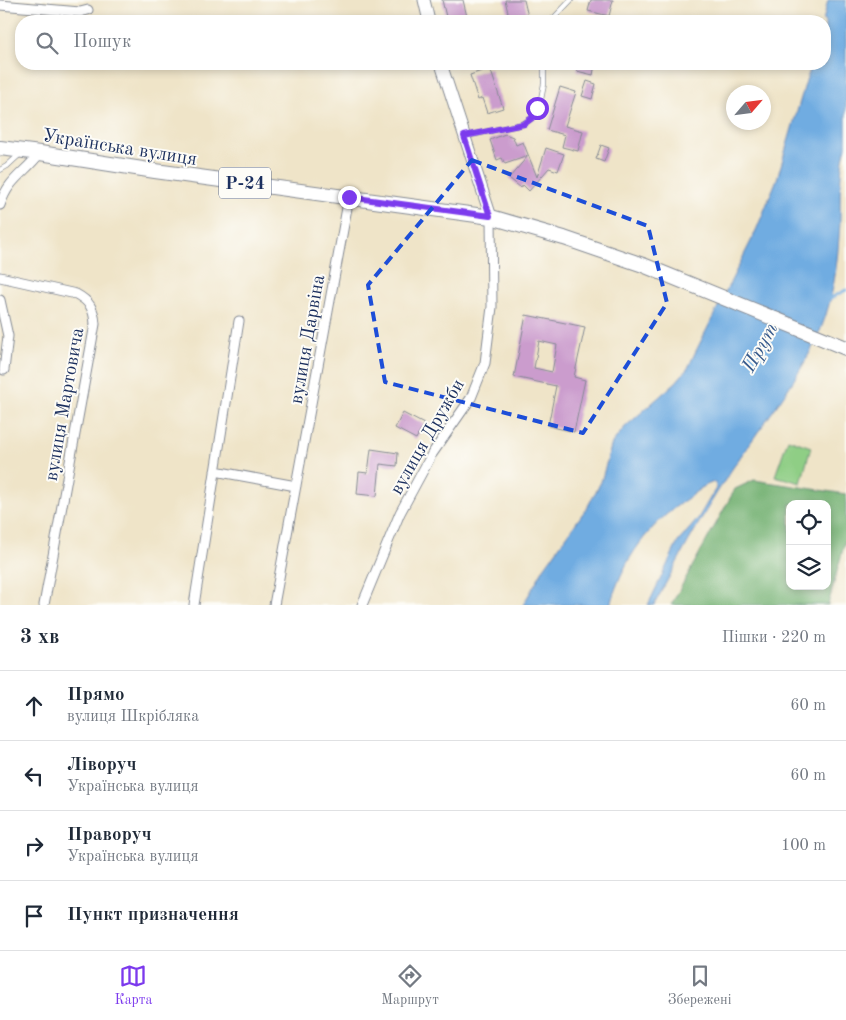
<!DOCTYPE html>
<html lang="uk">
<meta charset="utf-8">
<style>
:root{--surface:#fff;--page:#f6f6f7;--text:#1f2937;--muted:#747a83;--line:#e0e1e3;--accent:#7c3aed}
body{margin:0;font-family:"Old Standard TT",serif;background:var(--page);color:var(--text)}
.controls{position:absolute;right:15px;bottom:15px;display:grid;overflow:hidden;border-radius:10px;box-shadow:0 2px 8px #0003}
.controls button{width:45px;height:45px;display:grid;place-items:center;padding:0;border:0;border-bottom:1px solid var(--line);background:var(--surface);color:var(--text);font:25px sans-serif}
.compass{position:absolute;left:726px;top:85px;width:45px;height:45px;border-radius:50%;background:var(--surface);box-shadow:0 2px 8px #0003;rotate:62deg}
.stop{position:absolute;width:15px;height:15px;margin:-11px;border:4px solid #7c3aed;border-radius:50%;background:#fff}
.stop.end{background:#7c3aed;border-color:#fff;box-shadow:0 1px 5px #0008}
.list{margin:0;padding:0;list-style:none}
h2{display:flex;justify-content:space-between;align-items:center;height:65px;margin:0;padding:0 20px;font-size:21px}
h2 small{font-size:16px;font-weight:400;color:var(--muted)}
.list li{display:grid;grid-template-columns:32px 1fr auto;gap:15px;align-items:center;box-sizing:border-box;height:70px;padding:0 20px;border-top:1px solid var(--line)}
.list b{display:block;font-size:19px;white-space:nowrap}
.list p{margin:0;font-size:16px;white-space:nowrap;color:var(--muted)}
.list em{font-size:16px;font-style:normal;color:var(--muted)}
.icon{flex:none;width:28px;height:28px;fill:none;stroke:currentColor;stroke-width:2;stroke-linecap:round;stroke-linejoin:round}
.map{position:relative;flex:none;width:846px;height:605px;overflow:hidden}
.search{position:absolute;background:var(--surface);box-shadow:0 2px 8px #0003;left:15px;right:15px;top:15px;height:55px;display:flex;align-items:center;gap:12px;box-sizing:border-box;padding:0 18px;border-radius:20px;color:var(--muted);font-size:19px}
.sheet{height:345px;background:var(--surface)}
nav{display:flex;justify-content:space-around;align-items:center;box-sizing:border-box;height:70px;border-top:1px solid var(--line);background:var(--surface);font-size:14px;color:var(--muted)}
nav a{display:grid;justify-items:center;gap:2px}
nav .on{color:var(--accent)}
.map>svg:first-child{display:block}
.green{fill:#8fce85;stroke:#557e72}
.forest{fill:#73b172;stroke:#477068;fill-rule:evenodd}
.water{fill:#6face1;stroke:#456ea0}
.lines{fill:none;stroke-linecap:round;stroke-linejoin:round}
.stream{stroke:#6face1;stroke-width:3}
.building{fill:#cb9ccd;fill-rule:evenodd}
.service-casing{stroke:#858a93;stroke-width:6}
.minor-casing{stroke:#858a93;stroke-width:11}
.tertiary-casing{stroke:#858a93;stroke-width:13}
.primary-casing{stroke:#858a93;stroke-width:16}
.service{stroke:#fff;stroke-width:4.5}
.minor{stroke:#fff;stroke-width:9}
.tertiary{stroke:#fff;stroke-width:11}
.primary{stroke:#fff;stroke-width:14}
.route{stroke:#7c3aed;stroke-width:6}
.marked{fill:none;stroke:#1d4ed8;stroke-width:4;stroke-dasharray:10 6;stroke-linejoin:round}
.labels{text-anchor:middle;stroke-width:4;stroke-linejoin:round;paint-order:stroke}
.shield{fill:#fdfcf7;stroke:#5f6c8c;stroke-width:1}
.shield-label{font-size:18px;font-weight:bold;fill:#1b2f5e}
.street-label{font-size:19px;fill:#1b2f5e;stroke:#fdfcf7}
.water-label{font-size:20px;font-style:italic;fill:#385b8c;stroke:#fdfcf7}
</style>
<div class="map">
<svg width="846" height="605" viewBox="0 0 846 605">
<rect width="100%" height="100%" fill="#fdfcf7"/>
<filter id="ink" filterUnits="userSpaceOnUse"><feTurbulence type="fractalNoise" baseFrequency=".02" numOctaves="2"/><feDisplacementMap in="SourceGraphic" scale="10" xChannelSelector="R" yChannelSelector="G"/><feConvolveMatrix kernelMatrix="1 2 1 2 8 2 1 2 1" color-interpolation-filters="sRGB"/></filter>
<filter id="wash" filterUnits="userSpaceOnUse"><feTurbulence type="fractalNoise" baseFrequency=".0096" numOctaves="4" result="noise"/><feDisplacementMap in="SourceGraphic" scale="20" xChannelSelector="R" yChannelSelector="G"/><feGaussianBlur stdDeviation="1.12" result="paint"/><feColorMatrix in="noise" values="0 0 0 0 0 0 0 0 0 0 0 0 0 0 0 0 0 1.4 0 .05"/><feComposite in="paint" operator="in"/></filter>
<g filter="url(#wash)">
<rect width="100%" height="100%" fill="#efe4c8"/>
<path class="green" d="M788,439L811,447L801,483L775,476Z"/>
<path class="forest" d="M754,480L846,494V538L828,605H671L735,489ZM790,504H827V586H790Z"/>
<path class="water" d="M828,0H846V147C837,177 842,207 839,237C837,267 833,298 822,326C801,380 756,431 725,480C699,520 677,563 654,605H648L678,542L697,520L716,488L715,482C705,484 696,492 688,498C648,525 624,558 610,605H523L544,568L588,506L601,482L612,443L625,427L676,382L688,368L695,353L755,233L777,179L811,64H825V21H823Z"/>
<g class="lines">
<path class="stream" d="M829,299L846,290"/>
</g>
<g id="blocks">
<path class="building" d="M442,0H463L468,21H447Z
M505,0H524L529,21H510Z
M591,0H613L609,16L588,11Z
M578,64H595L593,75L577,71Z
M490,68L503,108L487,113L482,98L478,100L470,75Z
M587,81L596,84L592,99L582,96Z
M560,87L576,92L565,126L583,131L578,151L562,147L565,135L547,130Z
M505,134L513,137L516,145L523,142L537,177L546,148L564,154L558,171L549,168L529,191L523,185L521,188L509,178L528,156L505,164L502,158L497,160L490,140Z
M601,145L609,148L604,162L596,159Z
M526,315L585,327L574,377L585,380L574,432L548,426L556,386L514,377ZM539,341L557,345L552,372L534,368Z
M403,413L424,424L416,439L395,428Z
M371,449L398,453L397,466L380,464L377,496L357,494L359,472L368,473Z"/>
</g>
</g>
<g filter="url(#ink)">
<use href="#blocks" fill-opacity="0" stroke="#858a93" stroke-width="1"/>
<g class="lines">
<defs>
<path id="service" d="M551,21L571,0
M466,136L523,124L532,118L541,99L544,84V64
M0,170L7,166L20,154"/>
<path id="minor" d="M0,5L80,12L88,10
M0,205C9,178 24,174 40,153
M0,277L76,294C89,301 94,308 95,324L44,605
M0,300L8,336L4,370
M215,471L296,486
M194,605L239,321
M274,605L349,197
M362,605L400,513L432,454L471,398L485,363L492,307L491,217"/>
<path id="tertiary" d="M424,0L429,21
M441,64L491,217"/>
<path id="primary" d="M0,148L40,153L155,171L491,217L564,238L643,265L846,348"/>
</defs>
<use href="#service" class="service-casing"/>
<use href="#minor" class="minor-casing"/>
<use href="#tertiary" class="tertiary-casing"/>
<use href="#primary" class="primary-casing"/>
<use href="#service" class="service"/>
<use href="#minor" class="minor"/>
<use href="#tertiary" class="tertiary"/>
<use href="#primary" class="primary"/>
</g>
</g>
<g class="lines" filter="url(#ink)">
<path class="route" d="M349,197L490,216L464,136L524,124L532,118L537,108"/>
</g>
<path class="marked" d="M472,160L648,226L667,303L583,433L385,382L368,285Z"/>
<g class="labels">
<rect class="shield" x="219" y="167.5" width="52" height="31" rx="4"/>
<g class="shield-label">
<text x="245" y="189">Р-24</text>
</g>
<g class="street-label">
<text transform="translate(120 146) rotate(9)" y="7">Українська вулиця</text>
<text transform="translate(306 339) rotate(-80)" y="7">вулиця Дарвіна</text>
<text transform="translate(63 404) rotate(-80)" y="7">вулиця Мартовича</text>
<text transform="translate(426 436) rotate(-60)" y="7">вулиця Дружби</text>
</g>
<g class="water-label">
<text transform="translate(759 347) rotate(-61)" y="7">Прут</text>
</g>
</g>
</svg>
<div class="controls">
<button><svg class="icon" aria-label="locate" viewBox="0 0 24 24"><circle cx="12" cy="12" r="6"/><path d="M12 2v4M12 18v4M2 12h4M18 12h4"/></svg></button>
<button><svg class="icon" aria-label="layers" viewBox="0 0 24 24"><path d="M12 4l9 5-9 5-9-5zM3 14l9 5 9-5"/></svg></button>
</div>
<svg class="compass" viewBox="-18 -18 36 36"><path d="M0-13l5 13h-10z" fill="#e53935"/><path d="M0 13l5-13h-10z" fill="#747a83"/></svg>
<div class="stop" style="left:537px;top:108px"></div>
<div class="stop end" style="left:349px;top:197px"></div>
<div class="search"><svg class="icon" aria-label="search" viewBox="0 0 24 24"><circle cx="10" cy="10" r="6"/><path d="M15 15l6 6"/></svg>Пошук</div>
</div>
<section class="sheet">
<h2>3 хв<small>Пішки · 220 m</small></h2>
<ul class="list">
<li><svg class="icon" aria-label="ahead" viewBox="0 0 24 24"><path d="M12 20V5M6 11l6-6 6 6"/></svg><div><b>Прямо</b><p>вулиця Шкрібляка</p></div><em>60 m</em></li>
<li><svg class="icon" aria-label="left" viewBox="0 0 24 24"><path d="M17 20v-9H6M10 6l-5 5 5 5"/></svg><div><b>Ліворуч</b><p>Українська вулиця</p></div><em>60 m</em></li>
<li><svg class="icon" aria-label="right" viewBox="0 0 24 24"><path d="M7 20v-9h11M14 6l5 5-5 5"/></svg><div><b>Праворуч</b><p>Українська вулиця</p></div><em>100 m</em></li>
<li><svg class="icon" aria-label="arrive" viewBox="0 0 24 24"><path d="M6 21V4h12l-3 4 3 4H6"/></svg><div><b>Пункт призначення</b></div></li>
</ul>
</section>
<nav>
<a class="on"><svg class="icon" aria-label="map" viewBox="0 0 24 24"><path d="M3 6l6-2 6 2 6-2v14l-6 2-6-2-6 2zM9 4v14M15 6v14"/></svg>Карта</a>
<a><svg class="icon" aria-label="directions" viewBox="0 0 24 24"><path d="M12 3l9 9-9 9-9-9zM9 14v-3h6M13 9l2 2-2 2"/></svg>Маршрут</a>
<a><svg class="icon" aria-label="saved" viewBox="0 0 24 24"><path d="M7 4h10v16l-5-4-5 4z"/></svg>Збережені</a>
</nav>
